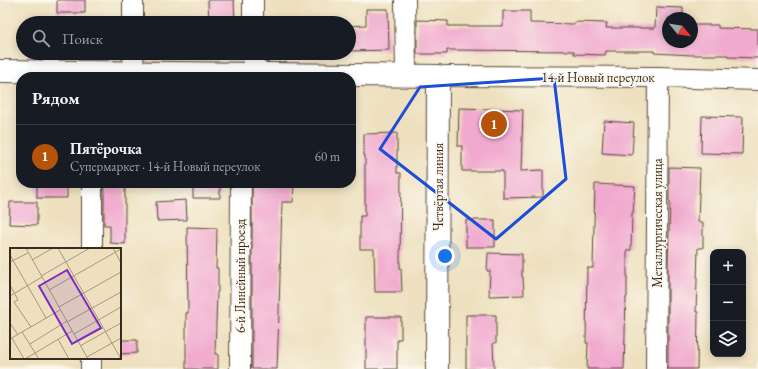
<!DOCTYPE html>
<html lang="ru">
<meta charset="utf-8">
<style>
:root{--surface:#171b24;--page:#242831;--text:#f1f3f6;--muted:#9ea1a6;--line:#363941;--accent:#b45309}
body{margin:0;font-family:"EB Garamond",serif;background:var(--page);color:var(--text)}
.controls{position:absolute;right:12px;bottom:12px;display:grid;overflow:hidden;border-radius:8px;box-shadow:0 2px 10px #0003}
.controls button{width:36px;height:36px;display:grid;place-items:center;padding:0;border:0;border-bottom:1px solid var(--line);background:var(--surface);color:var(--text);font:20px sans-serif}
.compass{position:absolute;left:662px;top:12px;width:36px;height:36px;border-radius:50%;background:var(--surface);box-shadow:0 2px 10px #0003;rotate:120deg}
.you{position:absolute;left:445px;top:256px;width:14px;height:14px;margin:-10px;border:3px solid #fff;border-radius:50%;background:#1a73e8;box-shadow:0 0 0 6px #1a73e833}
.badge{display:grid;place-items:center;width:26px;height:26px;border-radius:50%;background:var(--accent);color:#fff;font-size:13px;font-weight:700}
.pin{position:absolute;translate:-50% -50%;border:2px solid #fff;box-shadow:0 1px 4px #0006}
.list{margin:0;padding:0;list-style:none}
h2{display:flex;justify-content:space-between;align-items:center;height:52px;margin:0;padding:0 16px;font-size:17px}
h2 small{font-size:13px;font-weight:400;color:var(--muted)}
.list li{display:grid;grid-template-columns:26px 1fr auto;gap:12px;align-items:center;box-sizing:border-box;height:64px;padding:0 16px;border-top:1px solid var(--line)}
.list b{display:block;font-size:15px;white-space:nowrap}
.list p{margin:0;font-size:13px;white-space:nowrap;color:var(--muted)}
.list em{font-size:13px;font-style:normal;color:var(--muted)}
.icon{flex:none;width:22px;height:22px;fill:none;stroke:currentColor;stroke-width:2;stroke-linecap:round;stroke-linejoin:round}
.map{position:relative;flex:none;width:758px;height:369px;overflow:hidden}
.search{position:absolute;background:var(--surface);box-shadow:0 2px 10px #0003;left:16px;top:16px;width:340px;height:44px;display:flex;align-items:center;gap:10px;box-sizing:border-box;padding:0 14px;border-radius:22px;color:var(--muted);font-size:15px}
.panel{position:absolute;background:var(--surface);box-shadow:0 2px 10px #0003;left:16px;top:72px;width:340px;height:116px;border-radius:16px}
.map>svg:first-child{display:block}
.building{fill:#f1aacf}
.lines{fill:none;stroke-linecap:round;stroke-linejoin:round}
.minor-casing{stroke:#564536;stroke-width:22}
.tertiary-casing{stroke:#564536;stroke-width:24}
.minor{stroke:#fff;stroke-width:20}
.tertiary{stroke:#fff;stroke-width:22}
.marked{fill:none;stroke:#1d4ed8;stroke-width:3;stroke-linejoin:round}
.labels{text-anchor:middle;stroke-width:3;stroke-linejoin:round;paint-order:stroke}
.street-label{font-size:13px;fill:#3b2a1e;stroke:#fbf7ec}
.inset-road{fill:none;stroke:#a6977e;stroke-width:1}
.view{fill:#7b2cbf;fill-opacity:0.15;stroke:#7b2cbf;stroke-width:2}
.inset-edge{fill:none;stroke:#3b2a1e;stroke-width:2}
</style>
<div class="map">
<svg width="758" height="369" viewBox="0 0 758 369">
<rect width="100%" height="100%" fill="#fbf7ec"/>
<filter id="ink" filterUnits="userSpaceOnUse"><feTurbulence type="fractalNoise" baseFrequency=".025" numOctaves="2"/><feDisplacementMap in="SourceGraphic" scale="8" xChannelSelector="R" yChannelSelector="G"/><feConvolveMatrix kernelMatrix="1 2 1 2 8 2 1 2 1" color-interpolation-filters="sRGB"/></filter>
<filter id="wash" filterUnits="userSpaceOnUse"><feTurbulence type="fractalNoise" baseFrequency=".012" numOctaves="4" result="noise"/><feDisplacementMap in="SourceGraphic" scale="16" xChannelSelector="R" yChannelSelector="G"/><feGaussianBlur stdDeviation="0.9" result="paint"/><feColorMatrix in="noise" values="0 0 0 0 0 0 0 0 0 0 0 0 0 0 0 0 0 1.4 0 .05"/><feComposite in="paint" operator="in"/></filter>
<g filter="url(#wash)">
<rect width="100%" height="100%" fill="#eee0be"/>
<g id="blocks">
<path class="building" d="M57,0H85V13H57Z
M208,0H234L235,23H209Z
M656,7L683,8V18H668V42H692V25H718V28L758,29V58L728,57V55H692L654,53V51H606L605,55L574,54V51L447,50V54H417V20L448,21V26H503V11H530V23L575,24V22L607,23L606,28H655Z
M366,9H388L389,50L349,51V26L366,25Z
M459,108L523,110L521,171L543,170V197L503,198V171H462V146H458Z
M702,116L743,117L742,154L701,153Z
M604,121L634,123L632,155L602,153Z
M397,133V173H401L400,268H401L402,292H375L374,249H360V216H365V155H364V134Z
M669,167L700,168L698,222L703,223V248H698L696,312H698L697,369H668V267L670,201H669Z
M37,183H67V198H37Z
M104,183H125V244L110,243V225H104Z
M193,183H220V198H193Z
M252,183H294L293,202H282L279,312L277,369H252Z
M595,184L635,186L633,213H632L631,250H627V297H626L624,369H587L588,343H586L587,268H593Z
M186,200L187,220L157,221L156,202Z
M10,202H37V225L9,224Z
M466,220H495V247H466Z
M187,227L217,228L216,268H218V292H217L215,354H218V369H186V313H188Z
M488,253L522,254V277H523L524,295L489,296L490,271H487Z
M466,315H496V343H493L494,369H466Z
M366,317H401V339H397V369H366Z
M120,340H137V353L120,354Z"/>
</g>
</g>
<g filter="url(#ink)">
<use href="#blocks" fill-opacity="0" stroke="#564536" stroke-width="1"/>
<g class="lines">
<defs>
<path id="minor" d="M133,0V23
M253,0V23
M405,0L406,76
M133,53L134,73
M254,53V74
M438,76L658,77L758,80
M92,249V183
M91,369V358
M240,369L241,183
M656,369L658,77"/>
<path id="tertiary" d="M0,71L438,76L437,369"/>
</defs>
<use href="#minor" class="minor-casing"/>
<use href="#tertiary" class="tertiary-casing"/>
<use href="#minor" class="minor"/>
<use href="#tertiary" class="tertiary"/>
</g>
</g>
<path class="marked" d="M554,78L566,179L496,239L380,149L420,87Z"/>
<g class="labels">
<g class="street-label">
<text x="598" y="82">14-й Новый переулок</text>
<text transform="translate(438 187) rotate(-90)" y="5">Четвёртая линия</text>
<text transform="translate(657 223) rotate(-90)" y="5">Металлургическая улица</text>
<text transform="translate(240 276) rotate(-90)" y="5">6-й Линейный проезд</text>
</g>
</g>
<g transform="translate(10 248)">
<rect width="111" height="111" fill="#eee0be"/>
<path class="inset-road" d="M16,0L78,111M48,0L111,111M103,0L111,15M0,7L36,70M22,12L43,0M0,14L18,5M31,28L80,0M0,37L8,52L4,54L21,79M39,42L111,1M0,48L32,29M49,59L111,24M57,74L111,44M0,75L8,87M12,84L29,111M64,86L111,59M2,90L14,111M0,91L50,62M48,91L59,111M20,96L57,73M70,98L111,75M77,109L111,90M15,111L62,83"/>
<path class="view" d="M57,22L91,80L62,96L29,38Z"/>
<rect width="111" height="111" class="inset-edge"/>
</g>
</svg>
<div class="controls">
<button>+</button>
<button>−</button>
<button><svg class="icon" aria-label="layers" viewBox="0 0 24 24"><path d="M12 4l9 5-9 5-9-5zM3 14l9 5 9-5"/></svg></button>
</div>
<svg class="compass" viewBox="-18 -18 36 36"><path d="M0-13l5 13h-10z" fill="#e53935"/><path d="M0 13l5-13h-10z" fill="#9ea1a6"/></svg>
<div class="you"></div>
<div class="pin badge" style="left:494px;top:124px">1</div>
<div class="search"><svg class="icon" aria-label="search" viewBox="0 0 24 24"><circle cx="10" cy="10" r="6"/><path d="M15 15l6 6"/></svg>Поиск</div>
<section class="panel">
<h2>Рядом<small></small></h2>
<ul class="list">
<li><span class="badge">1</span><div><b>Пятёрочка</b><p>Супермаркет · 14-й Новый переулок</p></div><em>60 m</em></li>
</ul>
</section>
</div>
